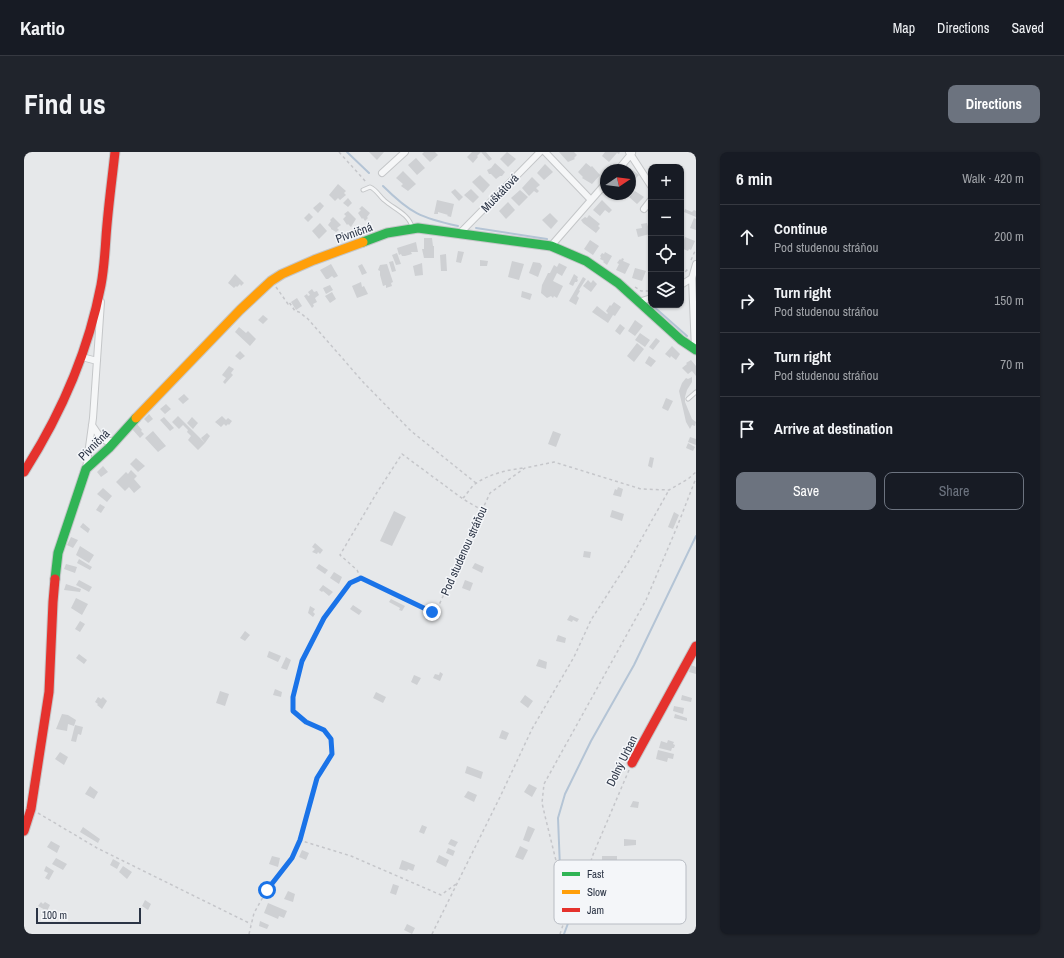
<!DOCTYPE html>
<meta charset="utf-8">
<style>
:root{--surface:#171b24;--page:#20242c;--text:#f1f3f6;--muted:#9ea1a6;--line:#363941;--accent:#6c737f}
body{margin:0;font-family:"Archivo Narrow",sans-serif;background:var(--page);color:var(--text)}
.controls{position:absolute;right:12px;top:12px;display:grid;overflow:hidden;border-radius:8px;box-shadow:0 1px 3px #0004}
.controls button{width:36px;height:36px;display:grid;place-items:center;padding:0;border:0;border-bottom:1px solid var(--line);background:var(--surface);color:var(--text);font:20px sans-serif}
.compass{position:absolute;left:576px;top:12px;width:36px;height:36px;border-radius:50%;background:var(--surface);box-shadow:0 1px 3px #0004;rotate:77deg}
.scale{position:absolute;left:12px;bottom:10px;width:105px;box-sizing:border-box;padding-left:4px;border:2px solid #2b3445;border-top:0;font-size:11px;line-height:14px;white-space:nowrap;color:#2b3445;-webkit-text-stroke:3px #f4f6f9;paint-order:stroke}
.stop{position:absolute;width:12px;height:12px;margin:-9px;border:3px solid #1a73e8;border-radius:50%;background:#fff}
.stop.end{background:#1a73e8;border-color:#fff;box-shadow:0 1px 4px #0008}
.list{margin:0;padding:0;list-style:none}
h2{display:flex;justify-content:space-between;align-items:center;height:52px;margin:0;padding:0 16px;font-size:17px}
h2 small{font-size:13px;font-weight:400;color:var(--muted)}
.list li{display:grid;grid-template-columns:26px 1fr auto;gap:12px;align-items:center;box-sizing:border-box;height:64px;padding:0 16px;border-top:1px solid var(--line)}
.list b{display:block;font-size:15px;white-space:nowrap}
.list p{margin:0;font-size:13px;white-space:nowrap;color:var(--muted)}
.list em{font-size:13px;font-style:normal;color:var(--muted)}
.actions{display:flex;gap:8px;padding:12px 16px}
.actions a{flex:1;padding:9px 0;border:1px solid var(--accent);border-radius:8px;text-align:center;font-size:14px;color:var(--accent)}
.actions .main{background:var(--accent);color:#fff}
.icon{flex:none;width:22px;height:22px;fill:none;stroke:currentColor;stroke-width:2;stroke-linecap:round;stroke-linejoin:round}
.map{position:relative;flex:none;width:672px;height:782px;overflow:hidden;border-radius:8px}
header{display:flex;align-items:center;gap:24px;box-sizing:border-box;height:56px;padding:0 20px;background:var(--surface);border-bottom:1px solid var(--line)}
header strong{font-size:19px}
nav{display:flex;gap:22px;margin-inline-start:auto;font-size:14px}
.intro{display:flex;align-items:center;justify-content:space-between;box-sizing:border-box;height:96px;padding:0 24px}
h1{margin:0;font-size:28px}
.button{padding:10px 18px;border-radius:8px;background:var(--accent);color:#fff;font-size:14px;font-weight:700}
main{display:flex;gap:24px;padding:0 24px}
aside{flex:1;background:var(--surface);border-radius:8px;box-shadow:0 1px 3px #0004}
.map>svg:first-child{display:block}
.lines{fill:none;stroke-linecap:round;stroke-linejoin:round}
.stream{stroke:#b4c4d5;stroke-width:2}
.building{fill:#ced0d3}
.lane-casing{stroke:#c4c6c8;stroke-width:5}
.street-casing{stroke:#c4c6c8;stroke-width:8}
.fast-casing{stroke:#c4c6c8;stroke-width:11}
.slow-casing{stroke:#c4c6c8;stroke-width:11}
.jam-casing{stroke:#c4c6c8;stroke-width:11}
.path{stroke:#c5c6ca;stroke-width:1.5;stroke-dasharray:3 3;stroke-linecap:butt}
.lane{stroke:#f5f6f7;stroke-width:3}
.street{stroke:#f5f6f7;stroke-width:6}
.fast{stroke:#30b455;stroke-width:9}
.slow{stroke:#ff9f0a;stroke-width:9}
.jam{stroke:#e5322d;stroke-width:9}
.route{stroke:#1a73e8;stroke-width:5}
.labels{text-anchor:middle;stroke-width:3;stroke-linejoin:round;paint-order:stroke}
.street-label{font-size:12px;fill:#2b3445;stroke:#f4f6f9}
.key{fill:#f4f6f9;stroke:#b8bcc3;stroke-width:1}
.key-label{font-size:11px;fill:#2b3445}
</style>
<header>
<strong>Kartio</strong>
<nav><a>Map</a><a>Directions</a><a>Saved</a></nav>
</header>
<div class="intro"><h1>Find us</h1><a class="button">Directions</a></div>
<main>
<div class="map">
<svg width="672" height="782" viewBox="0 0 672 782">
<rect width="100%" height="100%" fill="#e6e8ea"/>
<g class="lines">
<path class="stream" d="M323,0L345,21
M359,34C386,61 397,66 434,74
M452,76L523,87
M629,154L663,184
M547,743L540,730L536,716L534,666L541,642L567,589L610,513L672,384
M540,782L552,750L549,747"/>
</g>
<path class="building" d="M345,0H360L353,8Z
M400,0H411L414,3L406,10L398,2Z
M448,0H462L468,7L465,9L457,0L453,4L454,5L449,11L443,5Z
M483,0L492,7L484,15L476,7Z
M535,0H550L553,3L550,6L551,7L544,10Z
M581,0H596L595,2L593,1L585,10L578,4Z
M392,6L401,16L393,23L384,13Z
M471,11L481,20L478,24H476L472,27L467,22H465L463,18L467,16Z
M562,11L567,15L568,14L576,23L568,32L558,26L559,25L554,20Z
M521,12L529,20L520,28L513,21Z
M606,16L615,23L606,32V18H604Z
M379,19L392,32L384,39L377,34L379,32L372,26Z
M456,23L466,33L459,41L448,30Z
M508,25L516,33L512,36L515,39L513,41L510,39L505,44L498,36Z
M314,32L322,39L320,41L322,43L316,48L314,46L311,49L305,43Z
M431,37L439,45L435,49L427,40Z
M447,37L455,45L449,51L440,43Z
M496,38L504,45L495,54L487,46Z
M611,39L620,45L613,52L605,45Z
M324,46L328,51L324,55L319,51Z
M413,48L430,52L427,65L423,64L424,63L414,60V62H410Z
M578,48L588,58L585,61L581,58L576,64L569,58Z
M296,50L300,54L294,61L289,56Z
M484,50L491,58L482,67L475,59Z
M338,54L346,61L343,65L344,66L341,69L339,66L338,67L334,61L337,58L335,57Z
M661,57L668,60L670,58L672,59V65L660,60Z
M324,59L332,67L327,75L324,72L323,73L319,67L322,64L320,62Z
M285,61L289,65L284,70L280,66Z
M526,61L534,69L527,77L518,68Z
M565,63L576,72L574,74L576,76L572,81L559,71L557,68L561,65L563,66Z
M309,65L317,73L313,76L315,78L312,80L307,77V76L304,73L307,69L306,68Z
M670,66L672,67V78L666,76Z
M296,71L303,79L295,87L288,79Z
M623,71L626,82L614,85L612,77L618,76L617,72Z
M661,85L671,89L667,98L665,97L664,99L657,96Z
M400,86H408L409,94H410V106H400L398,97H400Z
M566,88L575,94L569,103L560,97Z
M392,90L394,100H387L388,102L381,104H378L377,102L375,103L373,96Z
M434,99L440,100L437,111L432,110Z
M581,100L588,104L583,113L579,110L580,109L576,107L577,105L576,104L578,101L580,102Z
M373,101L377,112L372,113L368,103Z
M422,102L423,119H417L416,103Z
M598,106L600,107L599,109L606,112L601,122L592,118L595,112L593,111L596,107L597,108Z
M456,108L464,109L463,114H456Z
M369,109L372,119L368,120L365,110Z
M488,109L500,112L495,128L484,125Z
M509,110L516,111L518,114L514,125L505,121Z
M398,111L399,123L391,124L389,114Z
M535,111L543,115L538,124L533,121L529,129L539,134L533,146L530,144L529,146L527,144L523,146L517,141L518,133L524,121H526L530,113L533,115Z
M307,112L314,124L310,126L308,124L304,127H302L296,118Z
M338,112L343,121L338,123L334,114Z
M363,112L369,130L367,131L368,134L362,136V133L359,134L356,123V119L354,118L356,113Z
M611,116L622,119L618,129L608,126Z
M211,122L220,131L217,134L216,132L213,135L212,134L210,136L204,131Z
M550,122L554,125L553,127L554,128L553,130H551L549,134L545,132Z
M559,125L562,127L555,138L556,139L553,144L555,146L552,153L545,149Z
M564,128L567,131L569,128L573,132L567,140L559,134Z
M337,130L338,135L340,134L344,142L333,146L328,134Z
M306,133L309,138L302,142L299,136Z
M288,137L290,140L293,139L295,143L291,146L293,150L289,152L290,154L288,156L280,144L283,142L284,144L286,143L284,140Z
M498,139L508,142L506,148L497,145Z
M308,140L312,147L306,151L301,144Z
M273,146L278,154L272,158L267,150Z
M590,150L597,155L591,164L589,163L584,171L568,160L573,154L583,162L584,161L585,162L582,159L586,153L587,154Z
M239,163L244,167L239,172L234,168Z
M611,168L619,174L611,184L604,179Z
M596,172L601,176L596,183L591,179Z
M215,175L222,181L224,179L232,187L226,194L211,180Z
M616,181L626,188L621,195L611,188Z
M632,186L636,189L629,198L625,195Z
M613,191L620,197L610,210L603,204Z
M648,194L656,202L652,208L647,204L646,206L641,202Z
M216,199L221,204L216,208L211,204Z
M625,204L632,209L627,215L621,211Z
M667,208L672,214V224L668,219L664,222L658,216L663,212L662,211Z
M205,214L210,217L207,221L209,223L201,232L199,230L202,226L198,223Z
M668,225V230L663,238L661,245V250L668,267L672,270L671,274L668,273L666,277L662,270L655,239L658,231L662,226L664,227Z
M160,242L165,247L159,252L154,247Z
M642,246L649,249L644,259L638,256Z
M142,252L147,257L141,262L136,257Z
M125,262L129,267L124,271L120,267Z
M154,264L181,291L174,298L164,288L167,284L163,280L164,278L159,273L155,277L148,270Z
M198,264L202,268L204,266L208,269L205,273L204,272L202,274L200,272L197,275L191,270Z
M140,265L150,276L146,279L136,268Z
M168,265L174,271L169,277L163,271Z
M113,272L118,278L117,279L120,282L116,286L108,277Z
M129,279L142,294L134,300L121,286Z
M529,279L537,282L532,295L524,292Z
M183,281L186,284L181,291L177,286Z
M666,285L672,287V293L664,290Z
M664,291L671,295L669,299L662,296Z
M626,305L630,306L628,316L624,314Z
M112,306L121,314L114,320L106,312Z
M79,314L84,320L77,325L73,320Z
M107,318L113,324L110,327L117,335L110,341L105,335L101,339L92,330L102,320L104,322Z
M594,335L599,337L597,345L589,343L591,337L593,338Z
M79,336L88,344L83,350L73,342Z
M76,352L81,355L77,361L72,358Z
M588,358L600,362L598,369L586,365Z
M370,359L382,365L368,394L356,389Z
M650,360L655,363L649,377L644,375Z
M59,371L66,377L64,381L56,375Z
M47,385L54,388L49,396L43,393Z
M291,391L299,398L296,402L294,400L293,402L288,400L291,397L288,395Z
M56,394L70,403L65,411L52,403Z
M560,399L567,400L566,406L559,405Z
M55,407L68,415L66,418L53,411Z
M451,411L460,415L458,421L448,416Z
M42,412L53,415L51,421L40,417Z
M295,412L304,418L301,422L292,416Z
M310,420L318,425L315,432L306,426Z
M55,428L68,435L65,440L52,433Z
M441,428L449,431L446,439L438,436Z
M42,432L57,437L56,440L40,438Z
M299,433L309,440L305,444L299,439L298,440L295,438Z
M52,446L64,452L58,463L47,456Z
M367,447L381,454L378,459L375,458L376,456L365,450Z
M329,453L338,459L335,463L326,457Z
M286,454L291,457L289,460L291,462L289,465L284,461Z
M546,463L555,467L553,470L549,468L548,470L543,468Z
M56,469L61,472L56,480L51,477Z
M221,479L226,483L221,489L216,486Z
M534,483L542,486L541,491L532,489Z
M245,499L257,504L254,510L243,505Z
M55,502L63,508L60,512L52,506Z
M262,505L267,508L263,518L257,516Z
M515,507L523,510L522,517L512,514Z
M667,513L672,515V522L665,520Z
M416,520L419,522L416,529L409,526L411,522L415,523Z
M390,523L397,526L393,533L387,530Z
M251,537L258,540L257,545L249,543Z
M196,539L205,542L201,554L192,551Z
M352,540L362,545L359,551L349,546Z
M501,543L509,549L504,556L496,550Z
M658,543L668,546L667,550L657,548Z
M74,545L77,547L79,545L83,549L78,557L73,553L74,552L71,550Z
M650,554L660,556L659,562L649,559Z
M38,562L44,563L52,568L50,574L44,572L43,579L32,577Z
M651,562L663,566V569L650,566Z
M51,573L59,575L57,583L54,582L52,590L47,589Z
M478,578L485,581L482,588L475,586Z
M644,588L650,590L649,592L651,593L650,596H648L647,599L635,596L637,589L643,591Z
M634,598L650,602L649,607L644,606L643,610L632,607Z
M36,600L44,605L40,613L31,607Z
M443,614L459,620L457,627L441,621Z
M505,632L513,636L508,645L500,640Z
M66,634L74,640L70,647L61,642Z
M444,639L453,643L450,650L440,645Z
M609,649L615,650L614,656L606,655Z
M398,673L403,675L400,682L395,680Z
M504,674L511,677L505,690L499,688Z
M59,675L76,687L74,691L56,680Z
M427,687L434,690L431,695L424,692Z
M600,687L612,688V693L600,694Z
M27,689L36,694L33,701L23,695Z
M496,694L504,698L499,708L491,705Z
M424,696L431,699L429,704L422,701Z
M278,698L285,701L282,708L275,705Z
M415,703L425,708L422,715L412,710Z
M248,704L256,706L254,715L245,712Z
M578,704H593V710L578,709Z
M32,706L43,712L39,718L28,712Z
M89,707L96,711L93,717L86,713Z
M378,708L391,713L389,719L384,717L383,719L375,717Z
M22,714L30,719L25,728L21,726L24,721L20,719Z
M99,714L108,720L103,727L95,720Z
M369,732L375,734L372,743L366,741Z
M264,739L271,742L269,750L260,747Z
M121,748L127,752L124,758L118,754Z
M17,750L19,752L21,750L26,753L23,759L14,754Z
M244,751L263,759L260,766L255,764L254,767L240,761Z
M236,769L245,773L243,777L235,774Z
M383,772L391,776L388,782L380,778Z"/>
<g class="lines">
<defs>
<path id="lane" d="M339,38L346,35C353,38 355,44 360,48C370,57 385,62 388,75
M664,247L672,240"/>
<path id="street" d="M521,0L567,48
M605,0L627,34
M594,18L608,1
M358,21L381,0
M620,57L627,48
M436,81L516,0
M527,94L582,31
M657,133L668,126
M615,150L627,146
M671,198L668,126L672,112
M58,205L73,209
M68,273L74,282L82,289H92
M62,317L69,266L77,150"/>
<path id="fast" d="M339,90L363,81L394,76L527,94L562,109L594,131L657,188L672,198
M31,427L34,401L62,317L85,296L112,266"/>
<path id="slow" d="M112,266L216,158L247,129L258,122L290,108L339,90"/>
<path id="jam" d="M0,320C37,262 64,201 77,133C80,117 81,101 82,85C84,56 88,28 91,0
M608,611L672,494
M0,679L7,657L25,540L29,450L31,427"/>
</defs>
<use href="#lane" class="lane-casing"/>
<use href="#street" class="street-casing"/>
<use href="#fast" class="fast-casing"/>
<use href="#slow" class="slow-casing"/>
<use href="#jam" class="jam-casing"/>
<path class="path" d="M315,0L343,31
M667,108L672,97
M657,124L664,117
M252,135L264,152L265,150L271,159L275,160L284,167L340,231L387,279L452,331
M611,135L617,139H626
M439,346C443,342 447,335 451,332C465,322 483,318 499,316
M337,426L407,460L415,453L466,341L501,316L530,310L617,337L645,338L664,327L672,320
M337,426L333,418L316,403L352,342L378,302L439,347L458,358
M605,618L568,705L564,724L556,738L544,747L538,733L521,664L518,651L520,632L622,448L653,375L672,326
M14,661L73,696L227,772
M275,688L327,704L417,743L432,732
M225,782L230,761L243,738L268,706L275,688L293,626L308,602L307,587L300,577L282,570L269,559V545L278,509L300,466L326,431L337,426
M408,782L476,645L508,577L550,505L567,468L605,409L645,338
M536,782L542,764L544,747"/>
<use href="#lane" class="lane"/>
<use href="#street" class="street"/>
<use href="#fast" class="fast"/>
<use href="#slow" class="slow"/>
<use href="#jam" class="jam"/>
</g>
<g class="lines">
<path class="route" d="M243,738L268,706L276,688L293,626L308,602L307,587L300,578L282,570L269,559V545L278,509L300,466L326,431L337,426L408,460"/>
</g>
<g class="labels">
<g class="street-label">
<text transform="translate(476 41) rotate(-46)" y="4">Muškátová</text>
<text transform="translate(330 81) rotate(-20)" y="4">Pivničná</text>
<text transform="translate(70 293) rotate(-45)" y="4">Pivničná</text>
<text transform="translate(440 399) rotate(-66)" y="4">Pod studenou stráňou</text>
<text transform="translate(598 609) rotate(-64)" y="4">Dolný Urban</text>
</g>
</g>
<rect x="530" y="708" width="132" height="64" rx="6" class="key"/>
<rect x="538" y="720" width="18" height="4" fill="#30b455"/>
<rect x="538" y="738" width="18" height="4" fill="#ff9f0a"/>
<rect x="538" y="756" width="18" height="4" fill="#e5322d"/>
<g class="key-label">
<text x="563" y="726">Fast</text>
<text x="563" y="744">Slow</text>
<text x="563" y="762">Jam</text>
</g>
</svg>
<div class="controls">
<button>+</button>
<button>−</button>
<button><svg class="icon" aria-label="locate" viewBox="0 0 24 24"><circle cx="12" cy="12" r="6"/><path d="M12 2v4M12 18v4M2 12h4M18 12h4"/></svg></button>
<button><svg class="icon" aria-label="layers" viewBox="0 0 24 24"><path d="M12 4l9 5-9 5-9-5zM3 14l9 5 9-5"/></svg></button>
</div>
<svg class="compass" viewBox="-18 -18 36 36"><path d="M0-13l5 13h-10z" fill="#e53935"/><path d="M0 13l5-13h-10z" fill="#9ea1a6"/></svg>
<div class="scale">100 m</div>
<div class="stop" style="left:243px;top:738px"></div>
<div class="stop end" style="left:408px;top:460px"></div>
</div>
<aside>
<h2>6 min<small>Walk · 420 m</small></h2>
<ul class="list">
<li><svg class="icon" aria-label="ahead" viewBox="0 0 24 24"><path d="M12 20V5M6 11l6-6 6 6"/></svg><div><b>Continue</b><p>Pod studenou stráňou</p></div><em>200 m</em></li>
<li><svg class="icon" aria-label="right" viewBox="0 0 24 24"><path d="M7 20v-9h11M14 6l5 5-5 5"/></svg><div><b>Turn right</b><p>Pod studenou stráňou</p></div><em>150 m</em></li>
<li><svg class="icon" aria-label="right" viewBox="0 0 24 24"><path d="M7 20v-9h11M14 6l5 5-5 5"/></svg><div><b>Turn right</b><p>Pod studenou stráňou</p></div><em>70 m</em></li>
<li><svg class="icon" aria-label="arrive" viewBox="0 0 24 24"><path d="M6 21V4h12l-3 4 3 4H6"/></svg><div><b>Arrive at destination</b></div></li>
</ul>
<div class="actions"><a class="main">Save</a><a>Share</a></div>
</aside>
</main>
